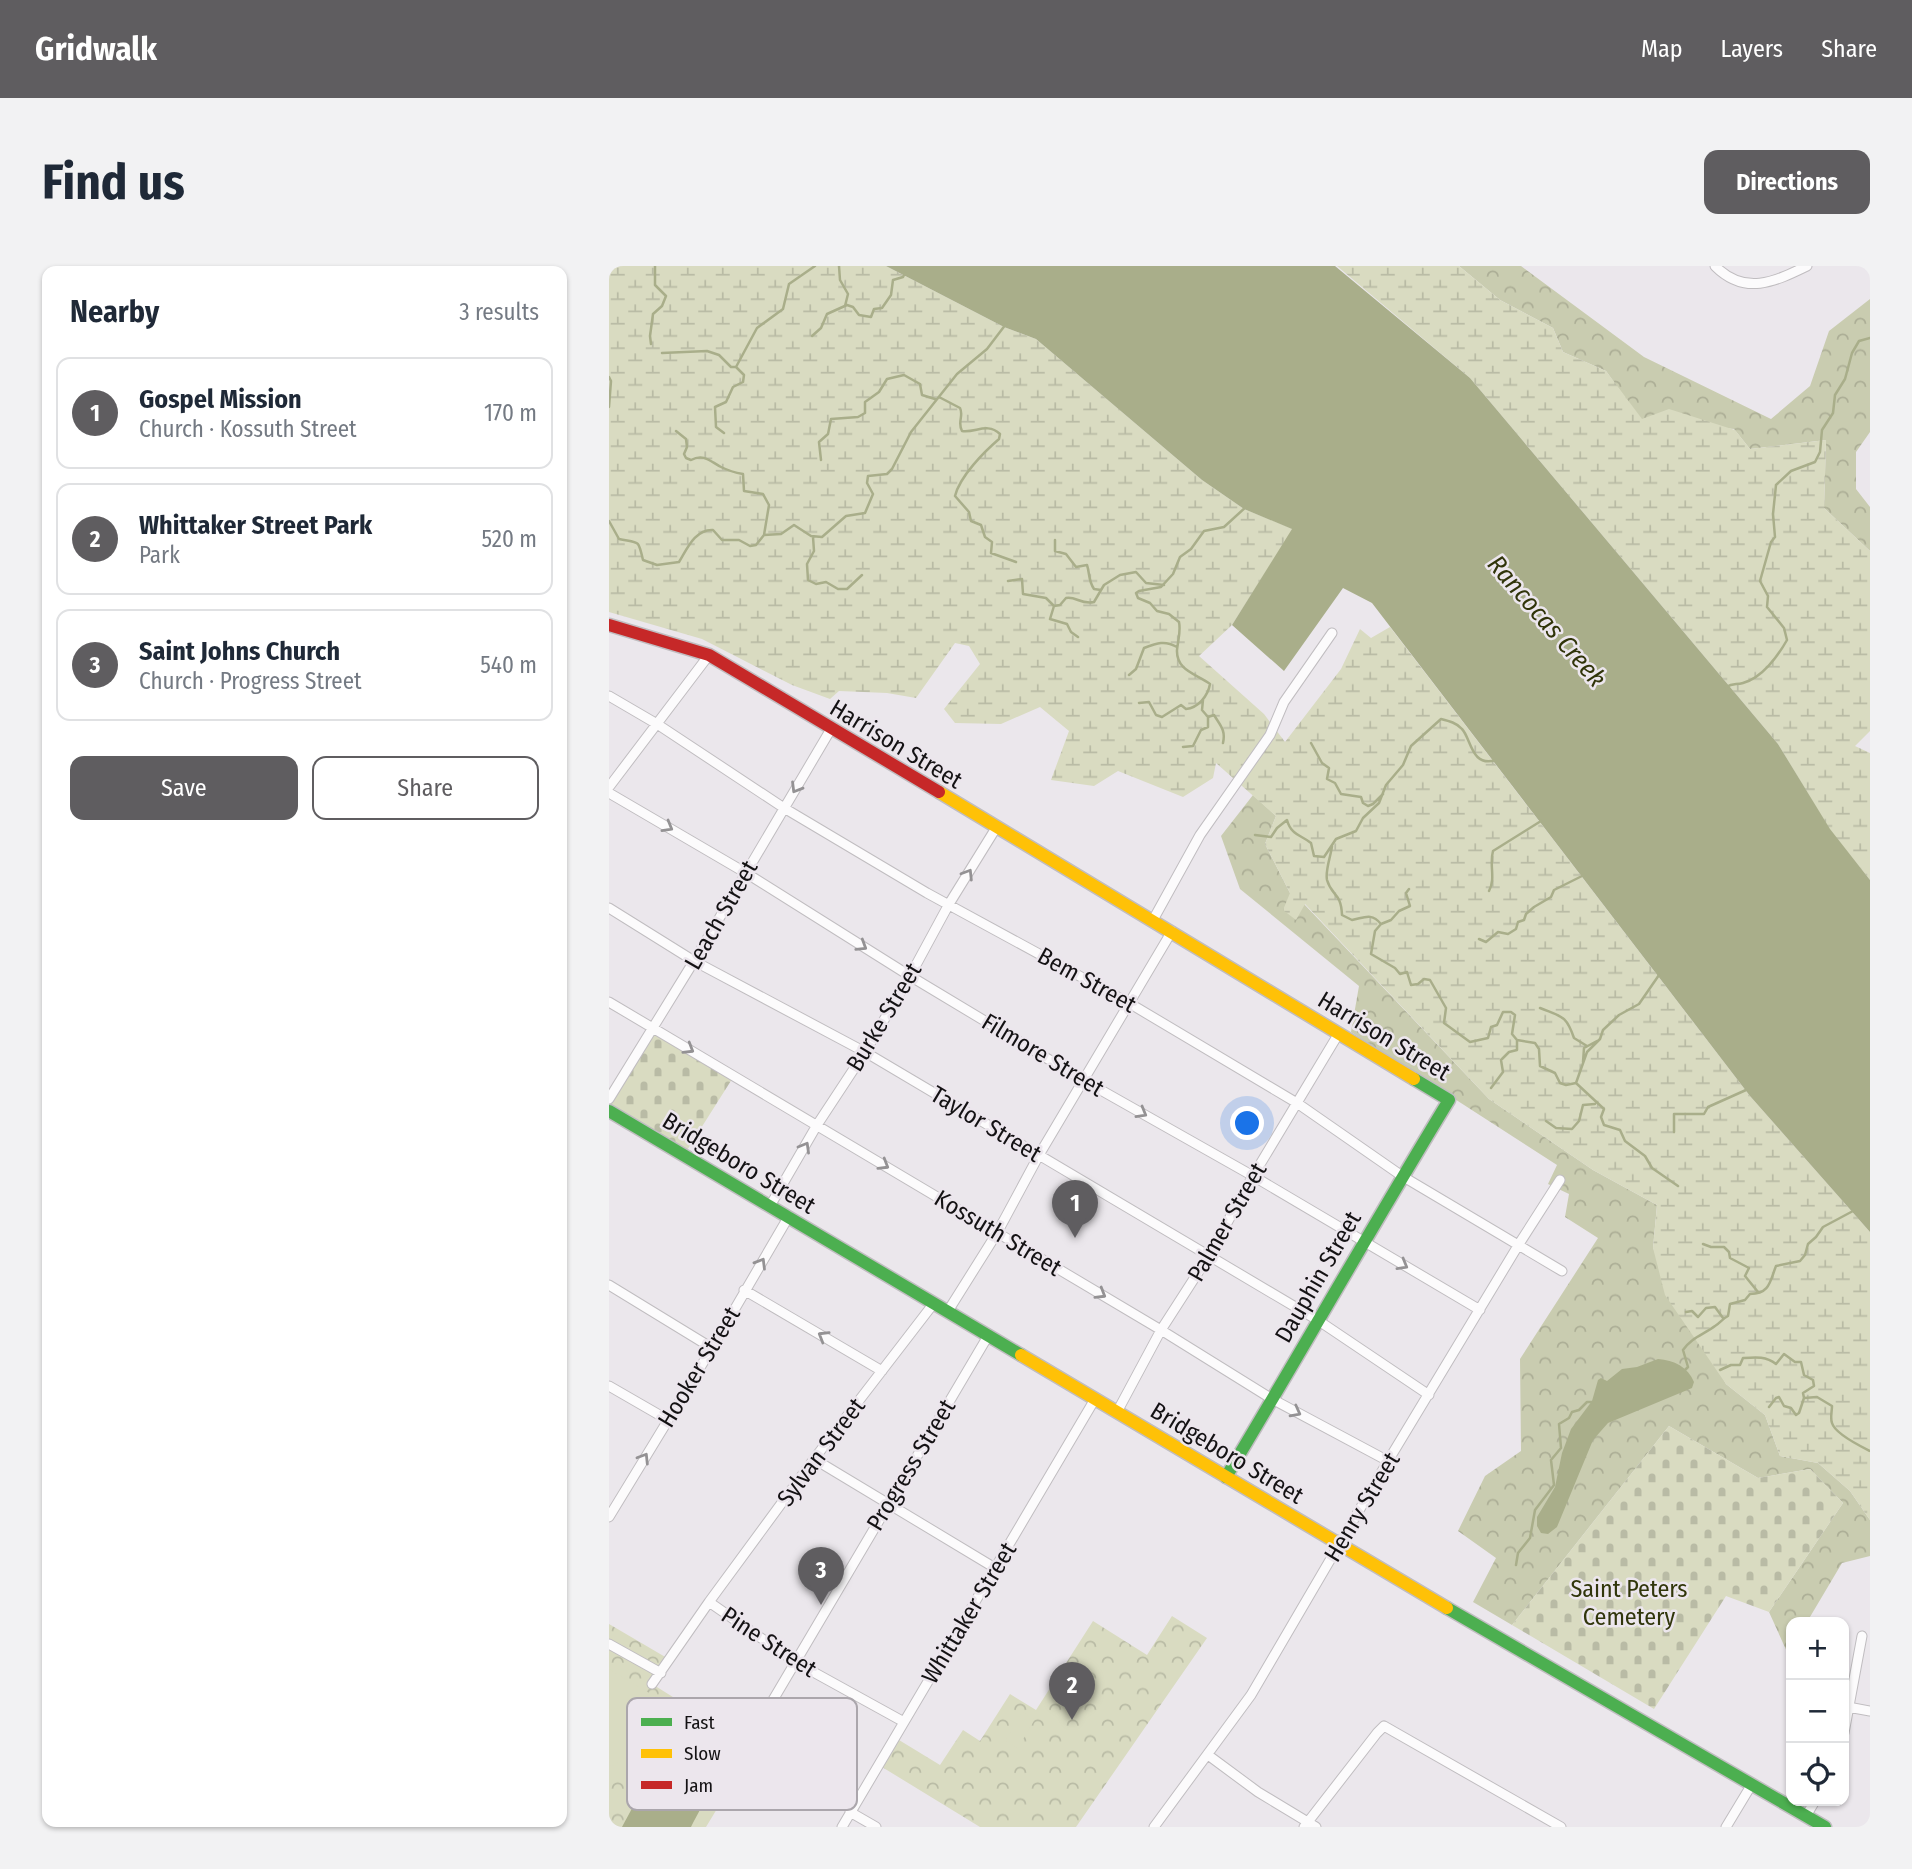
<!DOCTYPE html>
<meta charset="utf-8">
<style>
:root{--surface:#fff;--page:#f2f2f3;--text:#1f2937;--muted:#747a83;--line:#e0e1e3;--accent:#5f5d60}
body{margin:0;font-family:"Fira Sans Condensed",sans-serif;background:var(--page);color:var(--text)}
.controls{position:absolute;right:21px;bottom:21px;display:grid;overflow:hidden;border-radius:14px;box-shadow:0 2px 5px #0004}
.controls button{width:63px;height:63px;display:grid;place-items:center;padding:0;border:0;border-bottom:2px solid var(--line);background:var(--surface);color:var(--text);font:35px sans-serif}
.you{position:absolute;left:639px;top:858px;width:24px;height:24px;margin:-18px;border:5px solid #fff;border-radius:50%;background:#1a73e8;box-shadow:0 0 0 10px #1a73e833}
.badge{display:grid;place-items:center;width:46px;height:46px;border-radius:50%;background:var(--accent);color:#fff;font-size:23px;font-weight:700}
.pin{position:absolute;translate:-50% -58px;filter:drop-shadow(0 2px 4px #0008)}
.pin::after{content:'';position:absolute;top:37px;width:24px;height:21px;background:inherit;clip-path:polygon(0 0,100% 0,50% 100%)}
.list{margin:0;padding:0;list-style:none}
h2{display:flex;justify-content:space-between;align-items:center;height:91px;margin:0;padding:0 28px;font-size:30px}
h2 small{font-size:23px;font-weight:400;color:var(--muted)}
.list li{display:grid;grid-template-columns:46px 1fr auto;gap:21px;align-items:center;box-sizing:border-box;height:112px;margin:0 14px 14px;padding:0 14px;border:2px solid var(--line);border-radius:14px}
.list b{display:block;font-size:26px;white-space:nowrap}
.list p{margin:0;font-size:23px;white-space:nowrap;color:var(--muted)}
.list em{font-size:23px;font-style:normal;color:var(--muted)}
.actions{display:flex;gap:14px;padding:21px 28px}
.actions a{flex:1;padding:16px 0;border:2px solid var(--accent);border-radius:14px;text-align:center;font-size:24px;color:var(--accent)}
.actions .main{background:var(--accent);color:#fff}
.icon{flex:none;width:38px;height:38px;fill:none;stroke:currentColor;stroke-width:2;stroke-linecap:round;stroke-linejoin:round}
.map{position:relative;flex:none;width:1261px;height:1561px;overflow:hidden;border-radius:14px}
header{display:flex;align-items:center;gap:42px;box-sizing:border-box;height:98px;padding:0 35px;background:var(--accent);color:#fff}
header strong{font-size:33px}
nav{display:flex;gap:38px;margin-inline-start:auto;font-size:24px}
.intro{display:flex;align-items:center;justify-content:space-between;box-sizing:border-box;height:168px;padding:0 42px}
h1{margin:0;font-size:49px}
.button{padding:18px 32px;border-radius:14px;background:var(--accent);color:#fff;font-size:24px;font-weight:700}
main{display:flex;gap:42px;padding:0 42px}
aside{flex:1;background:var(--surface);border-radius:14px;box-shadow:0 2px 5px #0004}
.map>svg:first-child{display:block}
.forest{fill:url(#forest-crowns)}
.wetland{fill:url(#wetland-marsh)}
.cemetery{fill:url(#cemetery-stones)}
.park{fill:url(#park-crowns)}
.pitch{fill:#d9dbc1}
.water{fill:#a9ae8a}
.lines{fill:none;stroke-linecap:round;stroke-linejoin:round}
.stream{stroke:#a9ae8a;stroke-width:2.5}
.street-casing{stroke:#c0bdc0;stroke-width:11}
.fast-casing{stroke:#c0bdc0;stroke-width:15}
.slow-casing{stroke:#c0bdc0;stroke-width:15}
.jam-casing{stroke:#c0bdc0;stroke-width:15}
.street{stroke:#fcfbfc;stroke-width:9}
.fast{stroke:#4caf50;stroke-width:12}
.slow{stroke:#ffc107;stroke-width:12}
.jam{stroke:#c62828;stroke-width:12}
.oneway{stroke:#949294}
.labels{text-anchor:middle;stroke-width:5;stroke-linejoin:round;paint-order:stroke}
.street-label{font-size:24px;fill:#141214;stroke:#ece6ed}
.park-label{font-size:24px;fill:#31360b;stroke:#ece6ed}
.water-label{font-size:26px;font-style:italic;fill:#303409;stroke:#ece6ed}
.key{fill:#ece6ed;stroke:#aba6ac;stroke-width:2}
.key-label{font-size:19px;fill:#141214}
</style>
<header>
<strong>Gridwalk</strong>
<nav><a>Map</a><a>Layers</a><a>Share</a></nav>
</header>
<div class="intro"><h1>Find us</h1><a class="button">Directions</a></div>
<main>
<aside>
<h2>Nearby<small>3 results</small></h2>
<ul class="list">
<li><span class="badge">1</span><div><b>Gospel Mission</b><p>Church · Kossuth Street</p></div><em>170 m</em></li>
<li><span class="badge">2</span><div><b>Whittaker Street Park</b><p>Park</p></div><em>520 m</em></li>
<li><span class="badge">3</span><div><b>Saint Johns Church</b><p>Church · Progress Street</p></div><em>540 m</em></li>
</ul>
<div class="actions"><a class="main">Save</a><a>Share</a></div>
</aside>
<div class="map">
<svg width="1261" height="1561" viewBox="0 0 1261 1561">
<defs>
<pattern id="forest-crowns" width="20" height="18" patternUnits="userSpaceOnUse" patternTransform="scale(1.75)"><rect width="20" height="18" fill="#c9ccb0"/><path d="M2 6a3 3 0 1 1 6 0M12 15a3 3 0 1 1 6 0" fill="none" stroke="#acae96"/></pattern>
<pattern id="wetland-marsh" width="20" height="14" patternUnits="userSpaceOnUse" patternTransform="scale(1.75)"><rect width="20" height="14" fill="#d9dbc1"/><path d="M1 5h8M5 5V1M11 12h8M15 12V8" fill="none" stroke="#b9bba5"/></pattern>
<pattern id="cemetery-stones" width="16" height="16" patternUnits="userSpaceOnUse" patternTransform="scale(1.75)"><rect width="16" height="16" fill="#d9dbc1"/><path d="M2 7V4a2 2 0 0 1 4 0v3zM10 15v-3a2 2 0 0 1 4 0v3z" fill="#b9bba5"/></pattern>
<pattern id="park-crowns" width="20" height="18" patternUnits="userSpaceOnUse" patternTransform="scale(1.75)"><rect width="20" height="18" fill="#d9dbc1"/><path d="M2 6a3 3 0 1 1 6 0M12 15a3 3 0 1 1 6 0" fill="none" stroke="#b9bba5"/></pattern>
</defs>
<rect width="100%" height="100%" fill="#ebe7ec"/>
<path class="forest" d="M850,0H912L1035,91L1162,153L1201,120L1220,65L1261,33V166L1247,186V223L1261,241V285L1215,242L1217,174L1141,183L1125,163L1032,154L997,105L954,86L944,62L891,34Z
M644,529L667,550L656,578L681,627L695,638L880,833L984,904L1048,939L1044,982L1117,1118L1156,1149L1171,1190L1209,1197L1241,1225L1261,1254V1290L1233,1297L1198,1356H1182V1383L1179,1388L1160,1346L1234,1237L1201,1203L1149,1212L1060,1160L903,1359L864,1336L887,1292L849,1265L876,1210L912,1185L911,1093L989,972L956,951L960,928L939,918L948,899L742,766L750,720L631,623L612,570Z"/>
<path class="wetland" d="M0,0H277L395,61L427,73L593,214L635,243L684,263L623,359L590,390L655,448L676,476L732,403L751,363L762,372L781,361L1141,830L1261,966V1254L1241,1225L1209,1197L1171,1190L1156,1149L1117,1118L1056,1029L1044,982L1048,939L984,904L880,833L696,638L687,654L674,644L681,627L656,578L667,550L607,497L604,512L574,531L509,505L485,520L442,514L460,465L431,441L392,458L346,457L335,443L371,398L360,380L346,377L307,432L278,427L230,425L221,433L183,419L93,373L0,346Z
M728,0H850L891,34L944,62L954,86L997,105L1033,153L1060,143L1126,164L1141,183L1217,174L1215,242L1261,285V465L1246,480L1261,487V614L1221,564L1169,478L861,112Z"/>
<path class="cemetery" d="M45,763L125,810L75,889L0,845V834Z
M1060,1160L1149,1212L1201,1203L1234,1237L1160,1346L1117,1330L1045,1443L903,1359Z"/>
<path class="park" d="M563,1350L598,1372L467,1561H371L273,1501L290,1474L331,1499L354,1464L371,1475L401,1428L427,1444L484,1355L538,1389Z
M0,1358L58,1392L40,1416L145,1482L97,1561H0Z"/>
<path class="pitch" d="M0,1403L62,1440L36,1480L5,1499L0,1500Z
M413,1446L426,1453L409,1482L396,1475Z"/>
<path class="water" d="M277,0H726L861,112L1169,478L1221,563L1261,614V966L1141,830L763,337L734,322L675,405L623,359L683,263L635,243L593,214L427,73L395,61Z
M1049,1093C1065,1094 1079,1101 1085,1116L1083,1122L999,1157L984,1174L948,1261L939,1268L932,1267L928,1260V1251L946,1221L953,1187L962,1163L983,1135L989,1114L992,1112L998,1115L1013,1103L1028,1101Z
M87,1468C132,1486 94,1535 82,1561H13C29,1532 54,1478 87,1468Z"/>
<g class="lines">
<path class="stream" d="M230,0L231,14L239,28L236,40
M203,70L212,62L218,48L238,39L244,41L250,49L262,51L265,43L273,42L282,29L284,14L294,11L296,7
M42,78L41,70L44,48L53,40L57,30L46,19V0
M53,87L98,85L110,89L122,101H127L135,109L134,116L124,121L117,136L106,141L107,161L115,167
M127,101L148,62L174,43L180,18L206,0
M0,111L2,115L0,141
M330,131L351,142C355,150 348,156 353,165C367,167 378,156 391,168L390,173C375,186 351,210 346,230L360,246L362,255L372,259L376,271L383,276L382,287L407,296
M212,194L210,176L219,168L222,153L249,151L256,147V136L270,126L278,113L295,109L311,118L313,129L326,133
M0,255L10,273C31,277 29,273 34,294L48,299L70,296C78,283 86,263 104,264L113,274H130L141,280L147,279L155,269L160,239L154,228L135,225L134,208C128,207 118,204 112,201C102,196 95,187 82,194L77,192L75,188L78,181L77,173L67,165
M155,269L172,268L185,259L202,270L213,271L237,250L256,247L264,228L258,217L259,210L278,208L283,203L302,166L348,108L378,83L397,58
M204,271L205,285L198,298L199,314L207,318L217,316L229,323H238L253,309
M446,274V285L457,288L467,301L478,299C481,308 479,314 485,323L492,324
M399,315L413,313L414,328L437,332L445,340
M469,371L462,366L458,358L441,353L445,340L451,339L457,332C467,330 472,339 485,336L495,319L511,309L527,306L537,317L555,319
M520,409L527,403L535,382C548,377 556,374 568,381
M1117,421C1124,417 1127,419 1134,417C1153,412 1169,390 1178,374L1175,362L1158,341L1159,330L1151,315L1162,276L1166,271L1164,248L1167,219L1182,205L1206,196L1211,186L1213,164L1224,147L1226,129L1236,113L1243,87L1250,75L1261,72
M530,437L540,436L547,449L553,451L572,439L577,443C589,442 599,430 601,418C588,408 567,405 568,384C569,374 572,366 570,356L560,348L548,345L541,337L529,332L527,327L530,325L552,321L564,308L571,291L582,283L595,265L615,261L638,240
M599,451L605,449C611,459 617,464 614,477
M702,477L713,497L720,502L718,513L726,517L732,528L752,531L754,537L759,540L764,538L774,528
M574,481L584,480L592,464L599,461V451L593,444L594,434
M646,569L662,571L668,562L678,554C682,569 692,569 702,577L705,590L715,591L727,573L747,565L754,552L770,537L777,519L794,499L802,480L832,453C840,455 848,457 853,463C862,472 862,502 887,494
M723,580C722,590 716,604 718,614C723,631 732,626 733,649L743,654C755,652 762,646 772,658
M800,623L797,627L801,640L790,645L782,654L772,658L766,665L762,688L786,702L791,708L798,706L802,719L809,718L815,713L821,714L837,742L835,757L861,776L879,772L882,761L888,759L894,746H902L906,749L903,768L908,774V784L900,786L892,794L894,806L882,822
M880,625C887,612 880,599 884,585L932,555
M870,673L877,676L889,666L899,668L907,663L909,656L915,654L917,648L925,641L942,631L945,624L975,609
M931,742C953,751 957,749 965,772L978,780
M908,774L926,777L930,783L931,800L946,807L951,817L957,819L967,817
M974,796L975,782L988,775
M967,817L978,786L991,773L994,764L1010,749L1030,738L1050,709
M967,817L995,843L992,851L995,859L1011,864L1016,875L1036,890L1043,902L1069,920
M937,855L947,862L963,863L970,855L974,839L986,838
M1065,866V848H1095L1099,841L1137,824
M1094,978L1102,981H1115L1120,986L1121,992L1140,1002L1136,1010L1149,1026
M1077,1046L1083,1045L1089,1051L1097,1042L1106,1041L1114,1052
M1076,1104L1079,1101L1074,1084C1083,1071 1094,1069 1106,1060C1111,1057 1113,1053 1119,1050L1121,1038L1136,1034L1141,1028C1161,1028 1161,1015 1167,1000L1191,995L1196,989L1199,978L1207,971L1214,961L1244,945
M1111,1104L1122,1099H1131L1134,1092C1147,1091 1157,1090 1167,1098L1175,1088L1186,1096H1192L1195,1109L1204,1114L1205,1120L1194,1127L1195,1132L1190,1147L1187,1149L1182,1142L1175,1140L1170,1131L1167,1132L1160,1141
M1195,1132L1208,1131L1223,1140C1223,1145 1221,1152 1223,1157C1226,1168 1251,1180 1261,1185
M907,1299L909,1287L921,1272L926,1244L945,1219L942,1194L952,1182L950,1158L960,1152L963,1146L970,1144L978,1136H984"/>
<defs>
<path id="street" d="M1106,0C1136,30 1165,16 1198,0
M0,430L48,458L175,542L318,627L520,737L688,837L793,910L953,1005
M0,521L100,389
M0,527L137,607L301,710L474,814L644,910L871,1044
M0,642L85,695L256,786L710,1055L820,1129
M544,654L591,569L661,469L675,436L723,367
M0,736L552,1064L663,1133L779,1195
M0,833L85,695L222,463
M161,940L208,859L256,786L301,710L340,638L387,562
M0,1019L103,1082
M135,1024L273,1105
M339,1045L388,967L430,889L563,665
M0,1120L59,1154
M508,1146L552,1064L599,991L644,910L730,767
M205,1193L386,1302
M0,1251L103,1082L180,950
M100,1336L188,1397L295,1456
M0,1378L52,1407
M43,1418L100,1336L205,1193L325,1037
M1239,1441L1261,1445
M1235,1467L1253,1370
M141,1473L379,1070
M599,1489L649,1526L707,1561
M241,1546L267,1561
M1197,1550L1206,1535
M233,1561L486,1133
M545,1561L642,1429L779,1195L910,978L951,914
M695,1561L768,1467L775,1460L952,1561
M1117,1561L1143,1518"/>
<path id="fast" d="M0,845L412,1089
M617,1211C692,1086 764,959 840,834L805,813
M838,1342L1216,1561"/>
<path id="slow" d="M330,526L805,813
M412,1089L838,1342"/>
<path id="jam" d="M0,359L100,389L330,526"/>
</defs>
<use href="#street" class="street-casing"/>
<use href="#fast" class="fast-casing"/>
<use href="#slow" class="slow-casing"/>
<use href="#jam" class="jam-casing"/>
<use href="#street" class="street"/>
<use href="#fast" class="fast"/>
<use href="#slow" class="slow"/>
<use href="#jam" class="jam"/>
</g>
<defs><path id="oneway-chevron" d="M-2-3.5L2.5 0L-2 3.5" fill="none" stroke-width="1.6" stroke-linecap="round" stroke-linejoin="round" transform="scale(1.75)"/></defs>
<g class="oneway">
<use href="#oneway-chevron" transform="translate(187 522) rotate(121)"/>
<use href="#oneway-chevron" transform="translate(59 561) rotate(30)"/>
<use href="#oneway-chevron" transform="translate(359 608) rotate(-58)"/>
<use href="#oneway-chevron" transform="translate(253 680) rotate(32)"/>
<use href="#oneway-chevron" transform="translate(80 783) rotate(31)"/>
<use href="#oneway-chevron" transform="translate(533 847) rotate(30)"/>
<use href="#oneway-chevron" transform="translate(196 881) rotate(-60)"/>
<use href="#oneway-chevron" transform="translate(275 899) rotate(31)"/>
<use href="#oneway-chevron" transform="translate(152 997) rotate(-59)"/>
<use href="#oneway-chevron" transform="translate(794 999) rotate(30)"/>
<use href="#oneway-chevron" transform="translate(492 1028) rotate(31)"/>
<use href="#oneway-chevron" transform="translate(214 1070) rotate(-149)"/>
<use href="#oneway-chevron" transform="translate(687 1146) rotate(28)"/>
<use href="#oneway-chevron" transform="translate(35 1192) rotate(-58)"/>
</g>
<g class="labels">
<g class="street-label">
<text transform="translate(287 478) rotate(31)" y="8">Harrison Street</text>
<text transform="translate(112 649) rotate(-60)" y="8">Leach Street</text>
<text transform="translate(478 714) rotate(29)" y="8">Bem Street</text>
<text transform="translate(275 751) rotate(-59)" y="8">Burke Street</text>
<text transform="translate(775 770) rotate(31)" y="8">Harrison Street</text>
<text transform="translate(434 789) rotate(31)" y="8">Filmore Street</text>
<text transform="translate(377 858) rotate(31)" y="8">Taylor Street</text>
<text transform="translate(130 897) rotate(31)" y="8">Bridgeboro Street</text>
<text transform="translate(618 956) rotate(-60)" y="8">Palmer Street</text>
<text transform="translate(389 967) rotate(31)" y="8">Kossuth Street</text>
<text transform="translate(709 1011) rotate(-60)" y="8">Dauphin Street</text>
<text transform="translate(90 1101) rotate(-59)" y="8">Hooker Street</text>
<text transform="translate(212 1186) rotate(-53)" y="8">Sylvan Street</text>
<text transform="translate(618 1187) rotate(31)" y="8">Bridgeboro Street</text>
<text transform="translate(302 1199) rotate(-59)" y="8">Progress Street</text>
<text transform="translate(753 1241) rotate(-59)" y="8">Henry Street</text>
<text transform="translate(360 1347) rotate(-59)" y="8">Whittaker Street</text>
<text transform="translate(160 1376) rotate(33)" y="8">Pine Street</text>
</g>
<g class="park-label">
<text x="1020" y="1331">Saint Peters<tspan x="1020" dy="28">Cemetery</tspan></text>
</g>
<g class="water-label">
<text transform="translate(938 355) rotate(49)" y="9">Rancocas Creek</text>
</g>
</g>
<rect x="18" y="1432" width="230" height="112" rx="10" class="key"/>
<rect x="32" y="1452" width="31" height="8" fill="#4caf50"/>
<rect x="32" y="1483" width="31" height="9" fill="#ffc107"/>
<rect x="32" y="1515" width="31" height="8" fill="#c62828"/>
<g class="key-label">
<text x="75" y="1463">Fast</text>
<text x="75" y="1494">Slow</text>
<text x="75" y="1526">Jam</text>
</g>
</svg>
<div class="controls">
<button>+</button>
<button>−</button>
<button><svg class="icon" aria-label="locate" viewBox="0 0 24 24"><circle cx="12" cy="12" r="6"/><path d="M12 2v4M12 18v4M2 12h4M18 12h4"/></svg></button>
</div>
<div class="you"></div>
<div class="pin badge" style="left:466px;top:972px">1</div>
<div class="pin badge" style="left:463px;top:1454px">2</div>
<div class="pin badge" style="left:212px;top:1339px">3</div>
</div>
</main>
